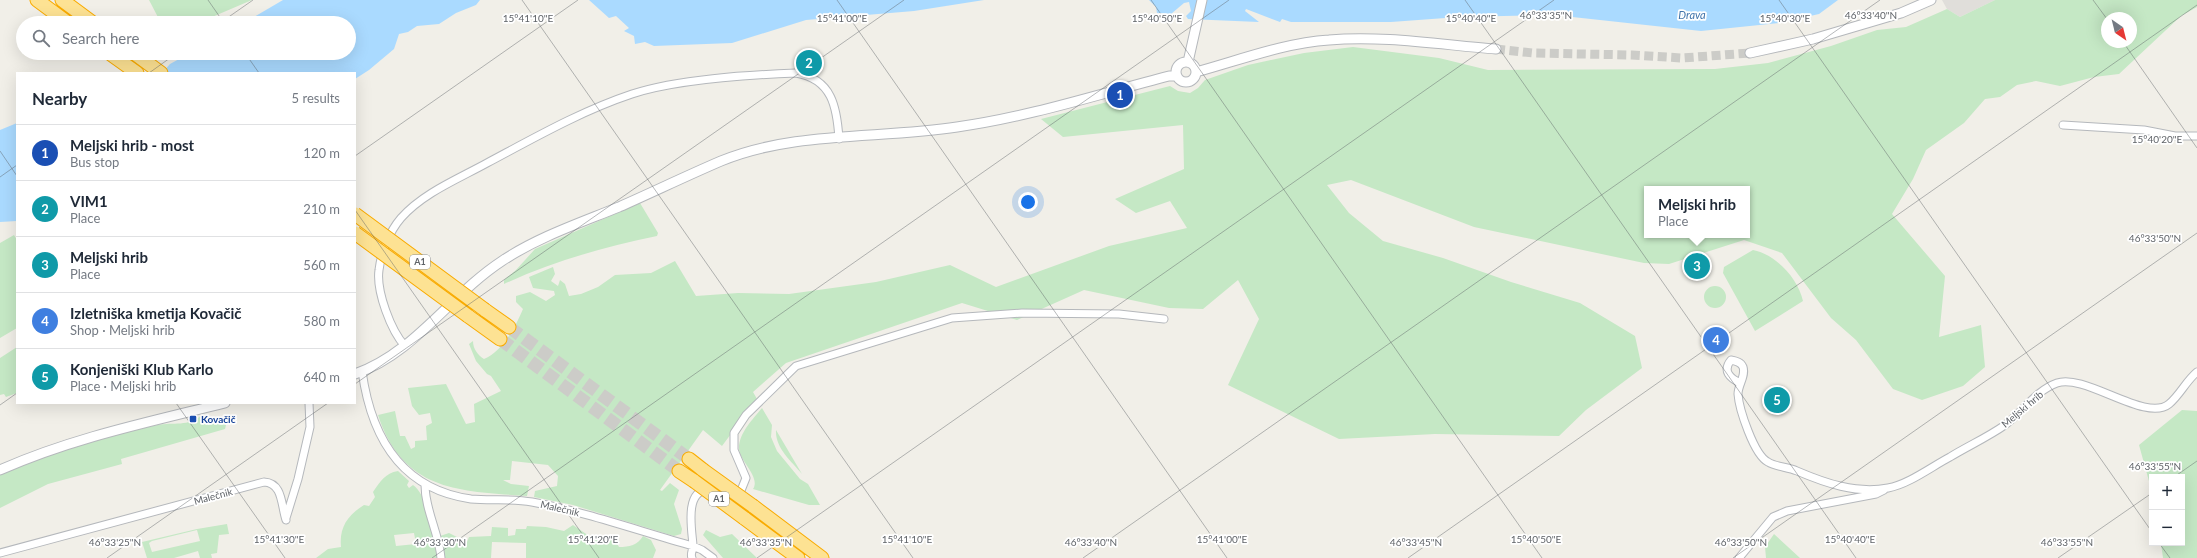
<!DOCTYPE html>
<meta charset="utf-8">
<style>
:root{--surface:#fff;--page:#f2f2f3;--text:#1f2937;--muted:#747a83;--line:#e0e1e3;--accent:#ea4335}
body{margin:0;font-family:Lato,sans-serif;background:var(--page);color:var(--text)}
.controls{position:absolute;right:12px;bottom:12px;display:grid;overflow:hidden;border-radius:0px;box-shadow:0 4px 16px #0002}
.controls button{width:36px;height:36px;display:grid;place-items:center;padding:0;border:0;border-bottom:1px solid var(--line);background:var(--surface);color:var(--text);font:20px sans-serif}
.compass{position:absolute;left:2101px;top:12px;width:36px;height:36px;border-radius:50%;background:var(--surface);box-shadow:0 4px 16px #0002;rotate:145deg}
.you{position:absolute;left:1028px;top:202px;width:14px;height:14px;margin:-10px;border:3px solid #fff;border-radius:50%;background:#1a73e8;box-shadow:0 0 0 6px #1a73e833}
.badge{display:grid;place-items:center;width:26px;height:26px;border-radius:50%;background:var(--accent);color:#fff;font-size:13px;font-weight:700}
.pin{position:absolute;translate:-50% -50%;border:2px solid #fff;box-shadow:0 1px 4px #0006}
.popup{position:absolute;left:1644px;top:186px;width:106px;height:52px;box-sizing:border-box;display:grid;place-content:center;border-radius:0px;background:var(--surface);filter:drop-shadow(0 1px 3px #0005);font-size:13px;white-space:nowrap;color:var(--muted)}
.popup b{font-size:15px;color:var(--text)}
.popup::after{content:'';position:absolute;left:50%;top:100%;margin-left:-8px;border:8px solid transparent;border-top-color:var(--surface)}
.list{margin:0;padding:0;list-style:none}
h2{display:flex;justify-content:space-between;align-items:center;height:52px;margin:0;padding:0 16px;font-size:17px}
h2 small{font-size:13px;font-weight:400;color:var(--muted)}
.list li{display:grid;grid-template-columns:26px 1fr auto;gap:12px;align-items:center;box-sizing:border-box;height:56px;padding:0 16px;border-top:1px solid var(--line)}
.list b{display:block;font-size:15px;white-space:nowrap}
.list p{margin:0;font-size:13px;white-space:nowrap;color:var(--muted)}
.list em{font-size:13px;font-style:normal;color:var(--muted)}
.icon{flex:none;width:22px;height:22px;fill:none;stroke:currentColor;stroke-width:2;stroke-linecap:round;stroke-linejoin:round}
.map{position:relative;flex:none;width:2197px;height:558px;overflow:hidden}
.search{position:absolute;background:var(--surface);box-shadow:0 4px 16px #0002;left:16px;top:16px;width:340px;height:44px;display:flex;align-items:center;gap:10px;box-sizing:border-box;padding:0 14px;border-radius:22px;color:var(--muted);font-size:15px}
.panel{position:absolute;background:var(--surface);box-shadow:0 4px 16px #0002;left:16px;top:72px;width:340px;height:332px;border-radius:0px}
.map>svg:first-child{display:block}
.industrial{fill:#e0deda}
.green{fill:#c5e8c5;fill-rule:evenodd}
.water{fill:#aadaff}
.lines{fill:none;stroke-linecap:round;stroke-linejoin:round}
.tertiary-tunnel{stroke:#ccccc8;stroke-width:9;stroke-dasharray:9 4.5;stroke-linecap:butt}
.motorway-tunnel{stroke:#ccccc8;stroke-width:13;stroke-dasharray:13 6;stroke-linecap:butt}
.minor-casing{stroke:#b5b8bc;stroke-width:9}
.tertiary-casing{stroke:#b5b8bc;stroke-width:11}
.motorway-casing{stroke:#f9ab00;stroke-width:15}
.minor{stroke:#fff;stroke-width:7}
.tertiary{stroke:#fff;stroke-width:9}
.motorway{stroke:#fde293;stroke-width:13}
.motorway-bridge-casing{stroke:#f9ab00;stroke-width:15;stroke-linecap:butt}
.motorway-bridge{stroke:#fde293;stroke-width:13}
.ticks{fill:none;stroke:#5f6368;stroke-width:1;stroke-opacity:0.45}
.transit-dot{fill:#1a4fb4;stroke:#fff;stroke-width:1.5}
.labels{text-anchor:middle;stroke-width:3.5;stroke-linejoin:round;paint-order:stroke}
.shield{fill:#fff;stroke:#8f9295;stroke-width:1}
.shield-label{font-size:9px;font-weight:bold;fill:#5f6368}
.street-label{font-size:10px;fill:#5f6368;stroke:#fff}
.transit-label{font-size:10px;font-weight:bold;fill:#164399;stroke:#fff;text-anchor:start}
.water-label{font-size:11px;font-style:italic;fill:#4174aa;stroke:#fff}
.ticks-label{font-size:10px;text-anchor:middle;fill:#5f6368;stroke:#fff;stroke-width:3.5;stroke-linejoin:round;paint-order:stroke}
</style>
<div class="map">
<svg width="2197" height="558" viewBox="0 0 2197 558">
<rect width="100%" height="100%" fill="#f1efe8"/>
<path class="industrial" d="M1942,0H1995L1960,17L1947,9Z"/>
<path class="green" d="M149,0H252L198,23H161Z
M1995,0H2197V7L2181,16L2119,74L2094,77L2060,86L2036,81L2017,85L2000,97L1985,99L1964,123L1926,150L1913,179L1892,214L1945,276L1939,337L1981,325L1985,367L1963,386L1922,400L1893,389L1856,340L1831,318L1782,253L1744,240L1669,264L1644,263L1474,227L1351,180L1327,185L1349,213L1383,241L1443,258L1511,282L1580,303L1635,336L1642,368L1586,410L1559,436L1435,434L1339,439L1228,385L1259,319L1238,280L1203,309L1169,308L1084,290L1017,320L962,303L786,363L753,392L757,399L722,446L703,430L660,490L662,491L670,483L679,490L674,504L682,529L681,534L674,536L573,505L534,497L535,491L557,486L558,476L548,465L512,461L510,480H503L511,484L529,486L527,496C460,491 403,492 378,415L395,411L400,436H405L411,449L415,447V441L427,440L426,426L432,423L430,413L419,415L412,406L408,388L446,384L466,424L475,422L474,404L501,391L491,376L487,374L476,361L469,344L473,341C473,349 478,355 484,359C502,352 516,326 523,309L516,302V296L530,292L546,301L555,295L554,291L533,288L529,277L553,267L555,274L551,281L558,286L560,280L565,284L569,296L581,294L598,287L615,275L651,273L675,261L696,296L738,293L789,294L876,282L950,265L996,287L1109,246L1187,228L1170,201L1136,213L1115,199L1184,169L1183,125L1063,137L1041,119L1170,86L1178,91L1190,93L1198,88L1205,80L1248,65L1304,53L1353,47L1439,58L1488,70L1715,69L1768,63L1831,46L1877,30L1906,27L1947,9L1960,17ZM2107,18H2131V42H2107ZM1647,189H1747V235H1647Z
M640,203L658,233L657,236C605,247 553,261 504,284V280L516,270L535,249Z
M14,235L17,240V328L0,338V243Z
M1753,250C1775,254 1798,278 1803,301L1755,331L1723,273L1724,267Z
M1704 297a11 11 0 1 1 22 0a11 11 0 1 1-22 0Z
M17,347V393L6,397L4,394L0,395V358Z
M762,408L772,425L771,437L777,451L800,479L808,484L820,505H809L753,489C761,477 739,461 739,448C739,433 753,419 762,408Z
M2182,410L2197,411V558H2163L2161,543H2182V477H2152V492L2139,445Z
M202,415L206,419L222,417L226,425L225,429L121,459L122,464L48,484L0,508V475C50,453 103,436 157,425C174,422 188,427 202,415Z
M776,430L802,474C791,461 775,448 776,430Z
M398,471L409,481L407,485L409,488L413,485C428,495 436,540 438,558H316L328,549L341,547C339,527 348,515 364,505L369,506L375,497L373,492C380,482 385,473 398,471ZM414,533L416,544L396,546L394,535Z
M227,524L229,534L219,535L217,553L211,554L212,558H200L198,551L174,558H147L142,542L197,529ZM197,530L200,541L152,552L149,543L152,541Z
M573,525L595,540H615L619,547C629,547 638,545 643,536L651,540L656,550L653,558H526V543L492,542L491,558H444L440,536L449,533L467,542L469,537L491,536L492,527L508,528V536L515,535L516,529H526L527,526L546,527L564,531Z
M706,530L720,537L732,534L757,558H723L703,535Z
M1774,534L1800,558H1766L1765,547Z"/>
<path class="water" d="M283,0H480L476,5L456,13L439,24L417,26L408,32L399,34L394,49L369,70L355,79V73H162L170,64L190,53H349V23H244Z
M589,0H984L914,11L806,20L732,43L654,46L645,42L635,44L634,36L624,31L629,28L616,16L609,18Z
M1149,0H1838L1819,14L1779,23L1701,31L1554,15L1459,17L1391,22H1291L1282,19L1280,22L1246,9L1245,11L1259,22L1188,19L1186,16L1191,11L1189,2L1184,3L1171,14L1157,13L1156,7Z
M17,123V221L0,222V130Z"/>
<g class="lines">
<path class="tertiary-tunnel" d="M1496,49L1533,53L1632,55L1682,58L1750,53"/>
<path class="motorway-tunnel" d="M509,327L689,459
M500,339L679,471"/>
<defs>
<path id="minor" d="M2063,125L2144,130L2175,136H2197
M405,346C391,331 376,291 379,270C381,253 389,232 401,218C423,193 458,179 487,163C534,138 581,111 632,94C678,79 747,75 796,73C832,79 837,107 839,139
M362,371C371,436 400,489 471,499C491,501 512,498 532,502C586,512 639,531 693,546L702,550L713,558
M1740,383C1730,378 1722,371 1731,360C1736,361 1741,362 1743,367C1746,376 1738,385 1738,394C1739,409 1754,455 1768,462C1776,467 1788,467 1797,471C1825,483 1856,494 1888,488C1909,484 1931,467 1950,457C1968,446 1988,437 2005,425C2023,412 2035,391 2057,383C2085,373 2146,423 2169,404C2180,395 2186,381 2197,372
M425,485C425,510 439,533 441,558
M726,499L733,502L738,498L746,478L734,450V433L746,415L796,366L952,318L1022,313L1119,314L1164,319
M286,518L298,479L310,427L309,403
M0,553L264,482C283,483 281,505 286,520
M692,558C690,554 693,550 693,545C692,531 684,490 708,490
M1739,558L1773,517L1787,511L1876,494L1884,490"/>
<path id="tertiary" d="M1750,53L1813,39L1901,13L1931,0
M1176 72a10 10 0 1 1 20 0a10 10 0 1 1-20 0Z
M1188,62L1202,0
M1196,72C1240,60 1284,43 1329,40C1382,35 1443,45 1496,49
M355,374C415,353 450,295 502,261C538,237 580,223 619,207C653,192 686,176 721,161C793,131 880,139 957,127C1029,117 1099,94 1169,76H1177
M0,470C72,438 149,422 225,403"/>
<path id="motorway" d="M37,0L68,23
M62,0L93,23
M109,53L137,73
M134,53L161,73
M485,310L509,327
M468,316L500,339
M689,459L703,470
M679,471L694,481
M753,506L822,558
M744,518L798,558"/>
</defs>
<use href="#minor" class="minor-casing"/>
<use href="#tertiary" class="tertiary-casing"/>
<use href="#motorway" class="motorway-casing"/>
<use href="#minor" class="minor"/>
<use href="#tertiary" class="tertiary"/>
<use href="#motorway" class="motorway"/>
<defs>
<path id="motorway-bridge" d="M355,214L485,310
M355,233L468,316
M703,470L753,506
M694,481L744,518"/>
</defs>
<use href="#motorway-bridge" class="motorway-bridge-casing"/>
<use href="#motorway-bridge" class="motorway-bridge"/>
</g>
<path class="ticks" d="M208,0L224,23M522,0L913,558M837,0L1227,558M1151,0L1542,558M1465,0L1856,558M1779,0L2152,532M2093,0L2107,19M220,23L253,0M2123,42L2197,148M245,53L259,73M149,73L177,53M0,151L17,176M355,156L578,0M0,177L17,165M355,210L599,558M355,384L904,0M176,403L285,558M0,405L17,393M2174,477L2197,461M2159,543L2170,558M107,558L328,403M432,558L1229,0M757,558L1554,0M1083,558L1880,0M1408,558L2197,5M1733,558L2197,233M2058,558L2152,493"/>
<rect class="transit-dot" x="189" y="415" width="8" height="8" rx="2"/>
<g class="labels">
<g class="shield">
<rect x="410" y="255" width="20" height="14" rx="3"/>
<rect x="709" y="492" width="20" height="14" rx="3"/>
</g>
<g class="shield-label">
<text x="420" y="265">A1</text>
<text x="719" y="502">A1</text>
</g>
<g class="street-label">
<text transform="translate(2022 409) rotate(-40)" y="4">Meljski hrib</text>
<text transform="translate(213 496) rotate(-15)" y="4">Malečnik</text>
<text transform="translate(560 508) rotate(13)" y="4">Malečnik</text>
</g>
<g class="transit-label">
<text x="201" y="423">Kovačič</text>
</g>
<g class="water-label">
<text x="1692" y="19">Drava</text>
</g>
</g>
<g class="ticks-label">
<text x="1546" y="19">46°33'35"N</text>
<text x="1871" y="19">46°33'40"N</text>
<text x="528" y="22">15°41'10"E</text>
<text x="842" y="22">15°41'00"E</text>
<text x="1157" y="22">15°40'50"E</text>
<text x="1471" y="22">15°40'40"E</text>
<text x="1785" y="22">15°40'30"E</text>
<text x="2157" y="143">15°40'20"E</text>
<text x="2155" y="242">46°33'50"N</text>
<text x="2155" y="470">46°33'55"N</text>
<text x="279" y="543">15°41'30"E</text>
<text x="593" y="543">15°41'20"E</text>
<text x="907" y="543">15°41'10"E</text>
<text x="1222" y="543">15°41'00"E</text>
<text x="1536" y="543">15°40'50"E</text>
<text x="1850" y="543">15°40'40"E</text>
<text x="115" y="546">46°33'25"N</text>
<text x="440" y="546">46°33'30"N</text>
<text x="766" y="546">46°33'35"N</text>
<text x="1091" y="546">46°33'40"N</text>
<text x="1416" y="546">46°33'45"N</text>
<text x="1741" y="546">46°33'50"N</text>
<text x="2067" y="546">46°33'55"N</text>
</g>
</svg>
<div class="controls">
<button>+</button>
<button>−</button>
</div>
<svg class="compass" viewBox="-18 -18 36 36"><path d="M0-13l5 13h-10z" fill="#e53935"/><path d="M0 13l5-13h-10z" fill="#747a83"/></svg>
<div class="you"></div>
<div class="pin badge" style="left:1120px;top:95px;background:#1a4fb4">1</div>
<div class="pin badge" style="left:809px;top:63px;background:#0f9aa8">2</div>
<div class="pin badge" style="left:1697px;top:266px;background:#0f9aa8">3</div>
<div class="popup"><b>Meljski hrib</b>Place</div>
<div class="pin badge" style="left:1716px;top:340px;background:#3f7fe0">4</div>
<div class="pin badge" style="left:1777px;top:400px;background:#0f9aa8">5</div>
<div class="search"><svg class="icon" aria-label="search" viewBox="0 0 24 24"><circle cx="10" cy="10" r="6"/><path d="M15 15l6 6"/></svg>Search here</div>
<section class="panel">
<h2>Nearby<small>5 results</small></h2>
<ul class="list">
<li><span class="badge" style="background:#1a4fb4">1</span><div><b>Meljski hrib - most</b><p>Bus stop</p></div><em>120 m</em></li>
<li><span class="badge" style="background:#0f9aa8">2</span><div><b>VIM1</b><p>Place</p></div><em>210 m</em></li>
<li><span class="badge" style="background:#0f9aa8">3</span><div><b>Meljski hrib</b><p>Place</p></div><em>560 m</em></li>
<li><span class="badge" style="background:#3f7fe0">4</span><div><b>Izletniška kmetija Kovačič</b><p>Shop · Meljski hrib</p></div><em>580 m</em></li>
<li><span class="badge" style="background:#0f9aa8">5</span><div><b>Konjeniški Klub Karlo</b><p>Place · Meljski hrib</p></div><em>640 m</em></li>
</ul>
</section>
</div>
